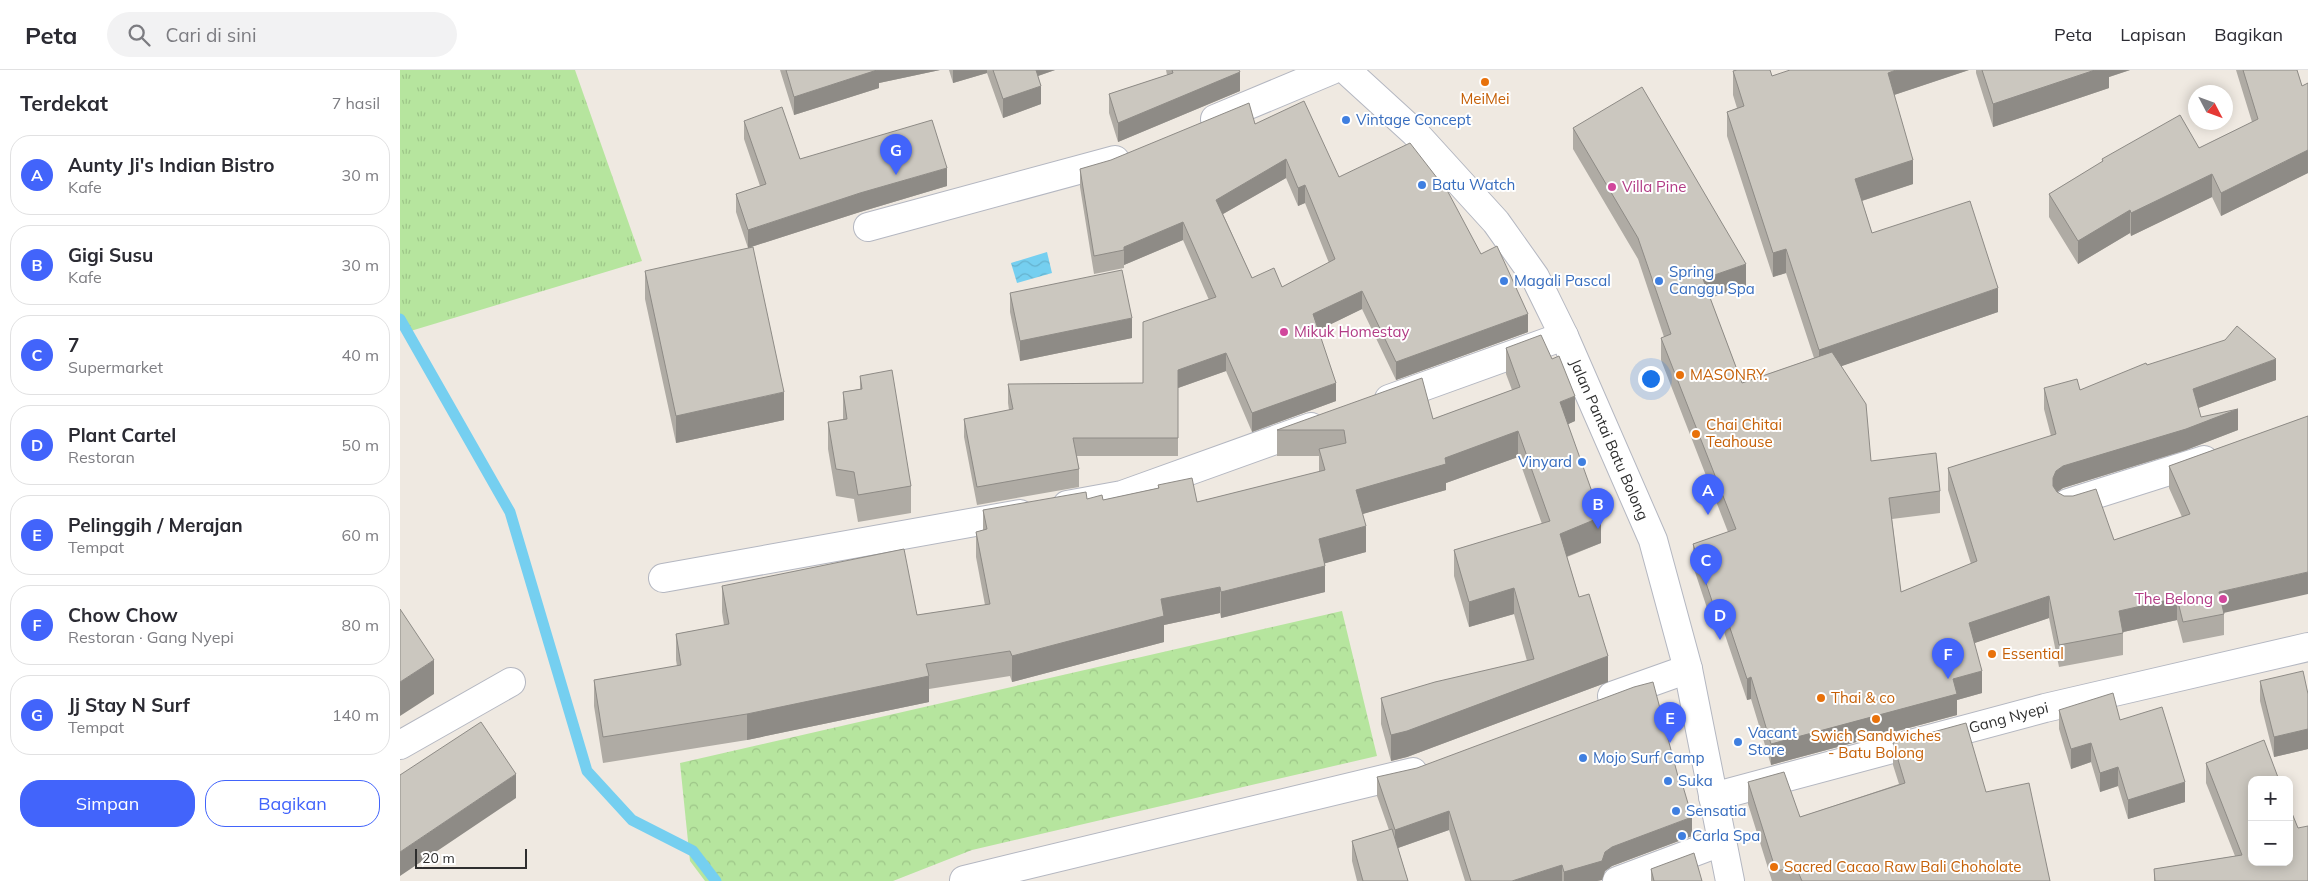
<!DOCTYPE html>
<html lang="id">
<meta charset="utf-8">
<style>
:root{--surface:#fff;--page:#f2f2f3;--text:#2b2b33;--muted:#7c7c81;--line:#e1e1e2;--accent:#4264fb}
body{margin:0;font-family:Mulish,sans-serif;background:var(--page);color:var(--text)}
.controls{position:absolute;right:15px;bottom:15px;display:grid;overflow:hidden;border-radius:10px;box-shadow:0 2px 12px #0003}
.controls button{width:45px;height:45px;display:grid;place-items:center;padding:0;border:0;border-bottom:1px solid var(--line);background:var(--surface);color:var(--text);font:25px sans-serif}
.compass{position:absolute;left:1788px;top:15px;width:45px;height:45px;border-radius:50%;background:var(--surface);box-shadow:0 2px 12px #0003;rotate:131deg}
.scale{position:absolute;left:15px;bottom:12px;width:112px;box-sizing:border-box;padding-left:5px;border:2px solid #2e2e2e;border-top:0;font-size:14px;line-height:18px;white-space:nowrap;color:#2e2e2e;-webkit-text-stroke:4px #fff;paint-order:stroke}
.you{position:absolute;left:1250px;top:308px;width:18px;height:18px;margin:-12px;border:4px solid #fff;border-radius:50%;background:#1a73e8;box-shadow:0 0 0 8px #1a73e833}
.badge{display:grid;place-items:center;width:32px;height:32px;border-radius:50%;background:var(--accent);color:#fff;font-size:16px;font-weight:700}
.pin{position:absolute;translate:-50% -41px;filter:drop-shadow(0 1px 2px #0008)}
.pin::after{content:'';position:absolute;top:26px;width:18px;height:15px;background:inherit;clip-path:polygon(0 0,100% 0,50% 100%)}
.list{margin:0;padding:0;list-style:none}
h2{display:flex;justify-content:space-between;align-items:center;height:65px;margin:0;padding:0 20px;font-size:21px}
h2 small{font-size:16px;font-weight:400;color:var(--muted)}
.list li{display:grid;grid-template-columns:32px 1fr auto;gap:15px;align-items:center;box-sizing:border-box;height:80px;margin:0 10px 10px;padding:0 10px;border:1px solid var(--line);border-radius:20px}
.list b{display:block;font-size:19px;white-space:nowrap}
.list p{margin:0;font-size:16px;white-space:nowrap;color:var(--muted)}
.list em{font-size:16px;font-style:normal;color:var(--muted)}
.actions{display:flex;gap:10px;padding:15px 20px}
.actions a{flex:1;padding:11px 0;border:1px solid var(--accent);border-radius:20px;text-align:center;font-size:18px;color:var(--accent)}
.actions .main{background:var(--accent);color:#fff}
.icon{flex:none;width:28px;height:28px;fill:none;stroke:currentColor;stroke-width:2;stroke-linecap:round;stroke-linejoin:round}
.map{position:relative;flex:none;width:1908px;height:811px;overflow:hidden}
header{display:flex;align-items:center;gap:30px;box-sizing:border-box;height:70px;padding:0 25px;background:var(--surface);border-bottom:1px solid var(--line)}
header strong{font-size:24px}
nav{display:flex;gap:28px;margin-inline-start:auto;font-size:18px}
.search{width:350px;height:45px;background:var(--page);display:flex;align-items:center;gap:12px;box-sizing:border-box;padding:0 18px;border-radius:28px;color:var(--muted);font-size:19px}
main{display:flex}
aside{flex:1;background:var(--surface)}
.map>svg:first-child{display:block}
.grass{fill:url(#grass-tufts)}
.forest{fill:url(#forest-crowns)}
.water{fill:url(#water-waves)}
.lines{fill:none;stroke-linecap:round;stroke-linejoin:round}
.stream{stroke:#75cff0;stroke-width:11}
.minor-casing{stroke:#b4b7c1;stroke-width:30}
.minor{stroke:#fff;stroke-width:28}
.wall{fill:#afaba4;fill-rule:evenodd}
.shaded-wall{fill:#8e8b86}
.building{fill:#cbc7bf;stroke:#8e8b86;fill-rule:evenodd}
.food-dot{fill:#e8710a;stroke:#fff;stroke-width:2}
.shop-dot{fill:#3f7fe0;stroke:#fff;stroke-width:2}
.hotel-dot{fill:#d1479c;stroke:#fff;stroke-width:2}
.labels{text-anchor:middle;stroke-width:4;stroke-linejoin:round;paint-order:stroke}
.food-label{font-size:15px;fill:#c56008;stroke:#fff;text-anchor:start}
.shop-label{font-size:15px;fill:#366cbe;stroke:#fff;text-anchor:start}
.hotel-label{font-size:15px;fill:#b23c85;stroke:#fff;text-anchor:start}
.street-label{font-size:15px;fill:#2e2e2e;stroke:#fff}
</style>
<header>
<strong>Peta</strong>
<div class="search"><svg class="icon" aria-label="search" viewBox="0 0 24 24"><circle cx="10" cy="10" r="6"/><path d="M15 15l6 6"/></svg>Cari di sini</div>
<nav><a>Peta</a><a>Lapisan</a><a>Bagikan</a></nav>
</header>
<main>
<aside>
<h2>Terdekat<small>7 hasil</small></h2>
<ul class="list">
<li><span class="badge">A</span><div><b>Aunty Ji's Indian Bistro</b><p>Kafe</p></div><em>30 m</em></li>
<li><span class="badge">B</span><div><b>Gigi Susu</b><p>Kafe</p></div><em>30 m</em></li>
<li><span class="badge">C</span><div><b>7</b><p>Supermarket</p></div><em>40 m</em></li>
<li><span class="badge">D</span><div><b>Plant Cartel</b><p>Restoran</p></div><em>50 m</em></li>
<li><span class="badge">E</span><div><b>Pelinggih / Merajan</b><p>Tempat</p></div><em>60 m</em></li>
<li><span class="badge">F</span><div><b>Chow Chow</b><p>Restoran · Gang Nyepi</p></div><em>80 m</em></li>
<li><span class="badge">G</span><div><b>Jj Stay N Surf</b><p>Tempat</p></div><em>140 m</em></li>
</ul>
<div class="actions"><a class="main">Simpan</a><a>Bagikan</a></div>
</aside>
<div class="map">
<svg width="1908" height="811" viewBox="0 0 1908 811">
<defs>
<pattern id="grass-tufts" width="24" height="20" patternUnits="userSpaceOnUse" patternTransform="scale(1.25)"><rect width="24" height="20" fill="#b6e59e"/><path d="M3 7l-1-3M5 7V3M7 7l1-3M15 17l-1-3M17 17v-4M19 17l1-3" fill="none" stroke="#9dc588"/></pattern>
<pattern id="forest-crowns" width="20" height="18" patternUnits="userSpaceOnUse" patternTransform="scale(1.25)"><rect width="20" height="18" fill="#b6e59e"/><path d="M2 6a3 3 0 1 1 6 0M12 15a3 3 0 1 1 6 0" fill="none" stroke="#9dc588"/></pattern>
<pattern id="water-waves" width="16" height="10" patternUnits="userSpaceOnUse" patternTransform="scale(1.25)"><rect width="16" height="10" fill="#75cff0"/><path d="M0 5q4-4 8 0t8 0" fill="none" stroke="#66b2ce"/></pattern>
</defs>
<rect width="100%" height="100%" fill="#efe9e1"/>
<path class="grass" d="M0,0H175L242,191L4,263L0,252Z"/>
<path class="forest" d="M942,541L977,686L572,780L493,811H305L290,791L280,693Z"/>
<path class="water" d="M647,182L652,203L617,213L611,193Z"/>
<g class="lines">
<path class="stream" d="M0,249L110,442L187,701L232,750L293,781L316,811"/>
<defs>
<g id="minor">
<path id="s1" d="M946,0L1015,63L1096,152L1135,207L1164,266L1253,470L1288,599L1330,811"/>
<path d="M815,49L932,0"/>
<path d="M468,157L715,90"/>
<path d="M989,329L1164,266"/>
<path d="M1668,433L1804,390"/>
<path d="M667,435L722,425L911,357"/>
<path d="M263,508L620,444"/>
<path d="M1212,626L1288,599"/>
<path d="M0,675L111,612"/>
<path id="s2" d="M1313,727L1645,638L1908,577"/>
<path d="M564,810L1013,702"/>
<path d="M1217,811L1321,772"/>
</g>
</defs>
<use href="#minor" class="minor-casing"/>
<use href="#minor" class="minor"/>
</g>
<path class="wall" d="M380,0H540L479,13V18L394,45Z
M549,0H655L638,6L641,34L603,48L587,3L553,13Z
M766,0H839L840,21L718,72L709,43V24L767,5Z
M1569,0L1494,25L1513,114L1462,131L1472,163L1598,242L1441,296L1471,391L1540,421V443L1492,449L1501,522L1571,494L1548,420V398L1651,366L1644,339V318L1680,320L1747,295L1876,310L1798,338L1801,347L1838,360L1786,380L1663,418L1657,422L1714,470L1782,447L1769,418V396L1908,346L1824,543V565L1783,573L1777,550L1723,562V585L1659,597L1649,548L1574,573L1582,623L1557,630V645L1371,695L1351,629L1347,630L1322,556L1314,559L1293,496V474L1328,462L1261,290V268L1264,267L1238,189L1173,79V58L1346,216L1310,228L1342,313L1414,288L1386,203L1373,207L1327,66V42L1337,38L1333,25V1L1372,6Z
M1576,0H1730L1709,7V18L1593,57L1576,3Z
M1836,0H1897L1902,16L1908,13V103L1821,146L1812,127L1731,166L1730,163L1678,194L1649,147V124L1702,92V89L1799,78L1852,52Z
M344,51L400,89L547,116L460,142L348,178L336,142V124L360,116L344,69Z
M855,54L939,107L1081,184L1128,262L996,310L962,239L918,260L936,331L852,362L826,301L778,318V386H677L679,399V417L577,435L564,367V349L609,340L608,333V314L743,313L809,230L783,170L724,195V198L694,204L680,117V99ZM886,108L898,136L905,133L929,193L882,217L852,208L823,144Z
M245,201L384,350L276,373L245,229Z
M610,223L732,268L620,291L610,242Z
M1106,278L1175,351L1168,354L1201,473L1167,487L1179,527L1208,612L1007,687L991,691L981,654V628L1127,591L1114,544L1069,557L1054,506V480L1142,454L1118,387L1046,413V420L962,444L966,482L925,493V522L821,548L820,543L764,555V572L612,612L610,606L529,619V632L347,670L203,693L194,636V610L277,596L276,590V564L324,555L322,542V516L517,545L585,535L576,487V462L583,460V440L687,429L703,430L758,418V415L797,432L919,402V386H877V360L1033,349L1112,320L1106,304Z
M460,306L511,416V443L458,452L454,429L436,426L428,379V352L443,349V322L460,319Z
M1860,611L1908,624V679L1874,687L1860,631Z
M1659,640L1720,650L1785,732L1728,749L1718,716L1700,722L1691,692L1671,699L1659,659Z
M1493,673L1586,722L1650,811H1372L1348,734V712L1400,747L1499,714L1493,695Z
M1806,693L1908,811H1754V799L1835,786L1806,713Z
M977,707L1292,766L1212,796L1205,801L1202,810L1197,811H1065L1049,760L998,778L1008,811H957L952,791V771L989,760L977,726Z
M1251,799L1302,811H1251Z"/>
<path class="shaded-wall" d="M477,0H540L479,13V18L394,45V27Z
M553,0H587V3L553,13Z
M632,0H655L632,8Z
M1496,0H1569L1488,27V3Z
M1695,0H1730L1709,7V18L1593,57V34Z
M840,2V21L718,72V53Z
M641,16V34L603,48V29Z
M1908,80V103L1821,146V123Z
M886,89V108L816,148V130Z
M1513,90V114L1455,133V109Z
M547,98V116L460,142L348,178V160L460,123Z
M1812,104V127L1731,166V143Z
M905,115V133L898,136V118Z
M1730,140V163L1678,194V171Z
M783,152V170L724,195V177Z
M1386,179V203L1373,207V183Z
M1346,194V216L1303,230V209Z
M1598,218V242L1419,304V280Z
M962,221V239L913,263V244Z
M1128,244V262L996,310V292Z
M732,248V268L620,291V271Z
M826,283V301L778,318V300Z
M1876,289V310L1793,340V319Z
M936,313V331L852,362V343Z
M384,322V350L276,373V346Z
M1175,326V351L1160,358V332Z
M1838,339V360L1786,380L1663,418L1656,423L1653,430V408L1656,401L1663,396Z
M1118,361V387L1046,413V420L956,446V420Z
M1201,447V473L1160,489V464Z
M966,456V482L919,495V469Z
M925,496V522L821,548V522Z
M1908,502V524L1819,544V522Z
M820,517V543L764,555V572L612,612V586L761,529Z
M1114,518V544L1069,557V532Z
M1649,526V548L1569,575V553Z
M1777,528V550L1719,563V541Z
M1322,534V556L1314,559V537Z
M1208,586V612L1007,687L991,691V665Z
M34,590V624L0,646V612Z
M1582,601V623L1557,630V645L1371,695V674L1553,609Z
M529,606V632L347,670V644Z
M1351,607V629L1347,630V609Z
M1908,659V679L1874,687V667Z
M1691,673V692L1671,699V679Z
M1718,697V716L1700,722V703Z
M116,704V728L0,806V782Z
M1785,712V732L1728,749V730Z
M1049,741V760L995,779V760Z
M1292,747V766L1212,796L1205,801L1202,810L1197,811H1164V802L1205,782L1212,777Z
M1162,795V811H1112Z"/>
<path class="building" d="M386,0H477L394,27Z
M593,0H636L641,16L603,29Z
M772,0H839L840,2L718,53L709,24L773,3Z
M1337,0H1370L1372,6L1390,0H1496L1488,3L1513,90L1455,109L1472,163L1570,131L1598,218L1419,280L1386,179L1373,183L1327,42L1344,36L1333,1Z
M1582,0H1695L1593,34Z
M1843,0H1897L1902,16L1908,13V80L1821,123L1812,104L1731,143L1730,140L1678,171L1649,124L1703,91L1702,89L1780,45L1799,78L1858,49Z
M1242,17L1346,194L1303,209L1342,313L1432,282L1466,334L1471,391L1536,383L1540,421L1489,428L1501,522L1577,491L1548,398L1656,364L1644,318L1677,309L1680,320L1746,293L1747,295L1825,270L1837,256L1876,289L1793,319L1801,347L1838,339L1786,359L1663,396L1656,401L1653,408V416L1657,422L1664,426H1673L1696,419L1714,470L1790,444L1769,396L1908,346V502L1819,522L1824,544L1783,552L1777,528L1719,541L1723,563L1659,575L1649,526L1569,553L1582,601L1553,609L1557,624L1371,674L1351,607L1347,609L1322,534L1314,537L1293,474L1336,459L1261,268L1271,264L1238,168L1173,58Z
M904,31L939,107L1010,73L1048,122L1081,184L1097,176L1128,244L996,292L962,221L913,244L936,313L852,343L826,283L778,300V368H673L679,399L577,417L564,349L613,339L608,314L743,313V252L816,227L783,152L724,177V180L694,186L680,99L711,90L849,33L855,54ZM886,89L898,118L905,115L935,189L882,217L874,198L852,208L816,130Z
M382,37L400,89L532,50L547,98L460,123L348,160L336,124L366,114L344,51Z
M353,177L384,322L276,346L245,201Z
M722,200L732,248L620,271L610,223Z
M1141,265L1152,289L1159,286L1175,326L1160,332L1201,447L1160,464L1179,527L1189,524L1208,586L1007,661L991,665L981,628L1035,612L1134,589L1114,518L1069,532L1054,480L1150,451L1118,361L1045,388L1046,394L956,420L966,456L919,469L925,496L821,522L820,517L761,529L764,546L612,586L610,581L526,594L529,606L347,644L203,667L194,610L281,595L276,564L329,554L322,516L504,479L517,545L590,534L576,462L587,459L583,440L686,422L687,429L702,425L703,430L759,418L758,415L792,408L797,432L925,400L919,379L946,373L944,360H877L1022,308L1033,349L1120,317L1106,278Z
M492,300L511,416L458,425L454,402L436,399L428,352L447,349L443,322L462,319L460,306Z
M0,539L34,590L0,612Z
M1903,601L1908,624V659L1874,667L1860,611Z
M1253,612L1280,714L1282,713L1292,747L1212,777L1205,782L1202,791L1164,802L1162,795L1112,811H1071L1049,741L995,760L977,707L1017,698L1234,617Z
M1713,623L1720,650L1762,637L1785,712L1728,730L1718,697L1700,703L1691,673L1671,679L1659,640Z
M81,652L116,704L0,782V705Z
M1566,653L1586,722L1629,713L1650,811H1402L1396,797L1376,801L1348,712L1384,702L1400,747L1505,713L1493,673Z
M1864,670L1879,710H1852V792H1889V736L1898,758L1908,756V811H1755L1754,799L1842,785L1806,693Z
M992,759L1008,811H963L952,771Z
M1294,783L1302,811H1254L1251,799Z"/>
<g class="food-dot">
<circle cx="1085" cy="12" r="5"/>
<circle cx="1280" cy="305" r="5"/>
<circle cx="1296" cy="364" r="5"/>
<circle cx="1592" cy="584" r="5"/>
<circle cx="1421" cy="628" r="5"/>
<circle cx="1476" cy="649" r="5"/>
<circle cx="1374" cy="797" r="5"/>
</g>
<g class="shop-dot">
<circle cx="946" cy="50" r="5"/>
<circle cx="1022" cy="115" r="5"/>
<circle cx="1104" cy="211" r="5"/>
<circle cx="1259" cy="211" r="5"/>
<circle cx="1182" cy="392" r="5"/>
<circle cx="1338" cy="672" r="5"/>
<circle cx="1183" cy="688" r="5"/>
<circle cx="1268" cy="711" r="5"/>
<circle cx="1276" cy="741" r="5"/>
<circle cx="1282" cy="766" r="5"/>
</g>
<g class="hotel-dot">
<circle cx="1212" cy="117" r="5"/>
<circle cx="884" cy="262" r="5"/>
<circle cx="1823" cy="529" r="5"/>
</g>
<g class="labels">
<g class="food-label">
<text x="1085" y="34" text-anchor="middle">MeiMei</text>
<text x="1290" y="310">MASONRY.</text>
<text x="1306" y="360">Chai Chitai<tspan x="1306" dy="17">Teahouse</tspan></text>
<text x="1602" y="589">Essential</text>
<text x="1431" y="633">Thai &amp; co</text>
<text x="1476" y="671" text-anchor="middle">Swich Sandwiches<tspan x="1476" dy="17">- Batu Bolong</tspan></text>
<text x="1384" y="802">Sacred Cacao Raw Bali Choholate</text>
</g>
<g class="shop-label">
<text x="956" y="55">Vintage Concept</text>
<text x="1032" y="120">Batu Watch</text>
<text x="1269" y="207">Spring<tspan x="1269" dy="17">Canggu Spa</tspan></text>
<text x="1114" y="216">Magali Pascal</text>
<text x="1172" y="397" text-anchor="end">Vinyard</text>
<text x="1348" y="668">Vacant<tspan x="1348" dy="17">Store</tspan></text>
<text x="1193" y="693">Mojo Surf Camp</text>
<text x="1278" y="716">Suka</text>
<text x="1286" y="746">Sensatia</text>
<text x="1292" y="771">Carla Spa</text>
</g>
<g class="hotel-label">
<text x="1222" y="122">Villa Pine</text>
<text x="894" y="267">Mikuk Homestay</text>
<text x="1813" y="534" text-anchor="end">The Belong</text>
</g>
<g class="street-label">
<text dy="5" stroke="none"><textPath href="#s1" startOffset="460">Jalan Pantai Batu Bolong</textPath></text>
<text dy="5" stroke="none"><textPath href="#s2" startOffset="306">Gang Nyepi</textPath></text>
</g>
</g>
</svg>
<div class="controls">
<button>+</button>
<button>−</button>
</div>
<svg class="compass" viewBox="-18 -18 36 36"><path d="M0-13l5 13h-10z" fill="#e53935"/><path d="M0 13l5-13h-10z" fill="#7c7c81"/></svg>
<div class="scale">20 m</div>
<div class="you"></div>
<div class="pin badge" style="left:1308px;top:445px">A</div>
<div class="pin badge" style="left:1198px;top:459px">B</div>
<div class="pin badge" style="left:1306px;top:515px">C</div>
<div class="pin badge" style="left:1320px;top:570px">D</div>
<div class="pin badge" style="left:1270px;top:673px">E</div>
<div class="pin badge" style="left:1548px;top:609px">F</div>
<div class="pin badge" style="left:496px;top:105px">G</div>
</div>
</main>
